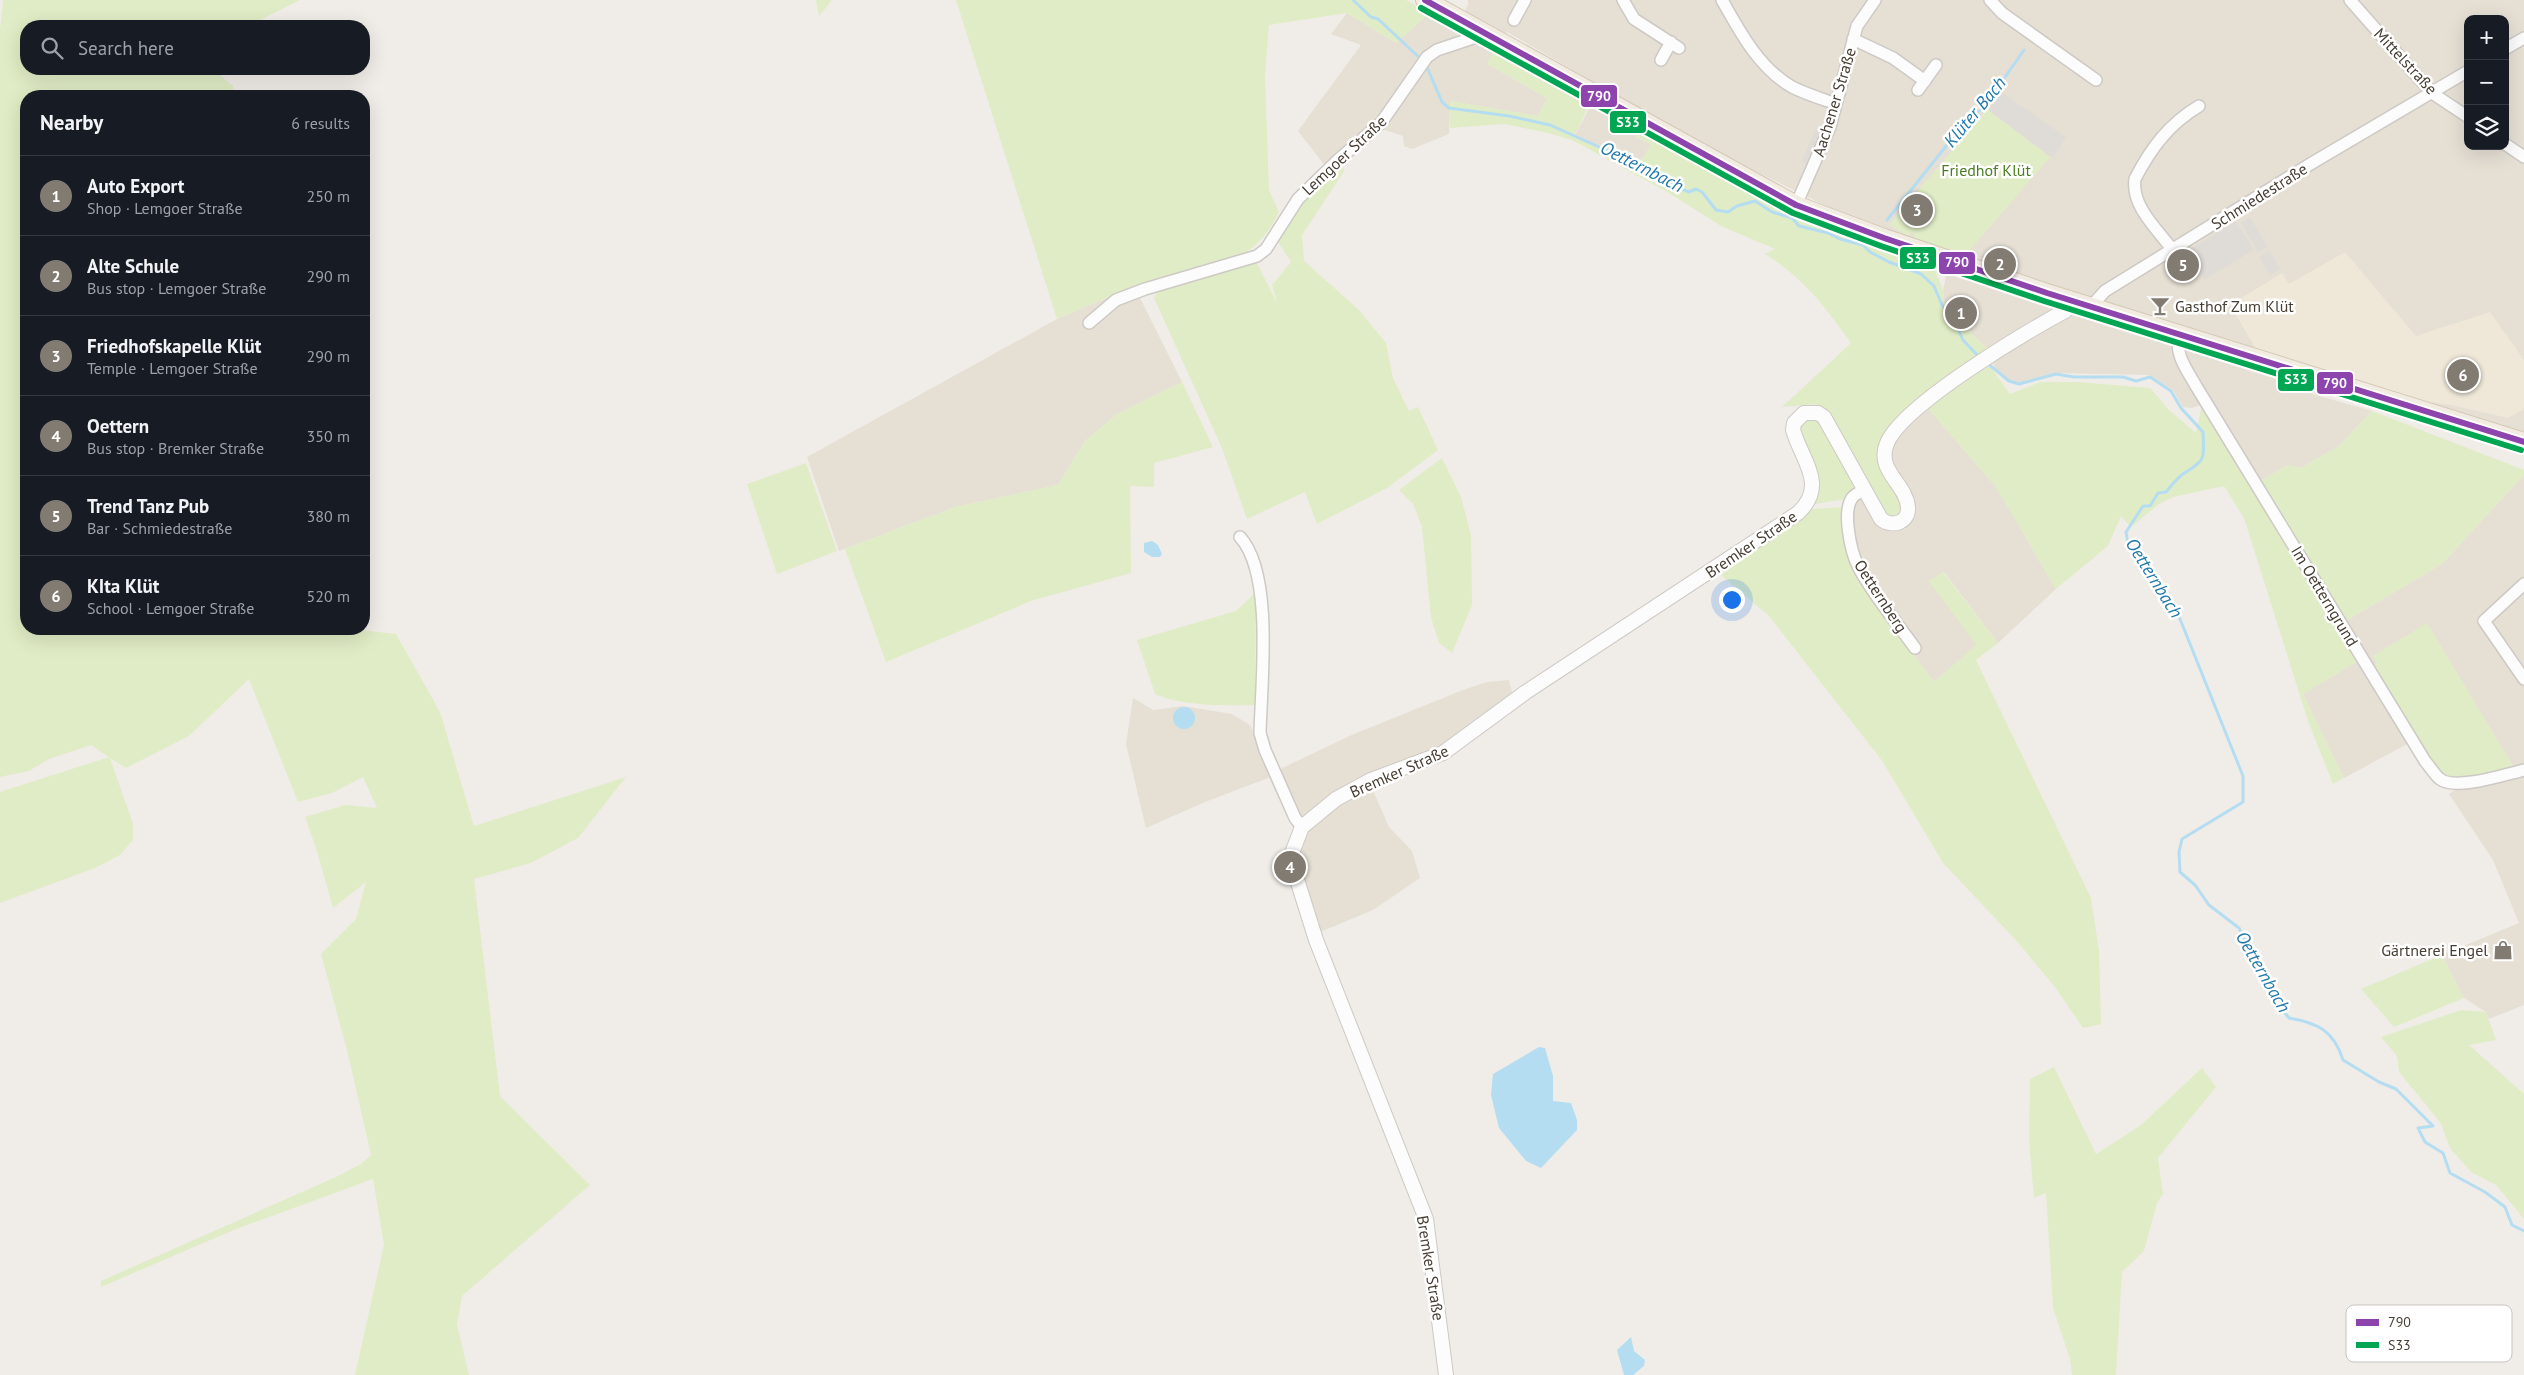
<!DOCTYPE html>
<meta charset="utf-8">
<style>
:root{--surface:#171b24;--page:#242831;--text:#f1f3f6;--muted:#9ea1a6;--line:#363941;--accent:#827b72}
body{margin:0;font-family:"PT Sans",sans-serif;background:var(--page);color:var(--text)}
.controls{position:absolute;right:15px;top:15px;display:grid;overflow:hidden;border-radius:10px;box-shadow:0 5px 20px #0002}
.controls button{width:45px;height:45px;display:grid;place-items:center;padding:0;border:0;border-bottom:1px solid var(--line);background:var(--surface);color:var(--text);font:25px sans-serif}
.you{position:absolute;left:1731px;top:599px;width:18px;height:18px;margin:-12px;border:4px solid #fff;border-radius:50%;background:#1a73e8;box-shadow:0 0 0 8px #1a73e833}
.badge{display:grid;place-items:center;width:32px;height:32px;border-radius:50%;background:var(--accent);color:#fff;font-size:16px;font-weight:700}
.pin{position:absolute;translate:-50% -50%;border:2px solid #fff;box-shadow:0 1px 5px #0006}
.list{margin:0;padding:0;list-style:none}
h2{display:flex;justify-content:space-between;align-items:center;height:65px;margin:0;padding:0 20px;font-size:21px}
h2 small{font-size:16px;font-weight:400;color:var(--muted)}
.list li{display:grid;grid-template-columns:32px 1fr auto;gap:15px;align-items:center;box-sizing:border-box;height:80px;padding:0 20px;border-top:1px solid var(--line)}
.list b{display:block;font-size:19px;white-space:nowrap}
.list p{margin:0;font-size:16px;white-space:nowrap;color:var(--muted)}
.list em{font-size:16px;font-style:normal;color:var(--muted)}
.icon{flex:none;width:28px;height:28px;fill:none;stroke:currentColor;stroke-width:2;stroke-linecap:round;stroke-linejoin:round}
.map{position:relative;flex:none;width:2524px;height:1375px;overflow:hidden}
.search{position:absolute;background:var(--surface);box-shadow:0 5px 20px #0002;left:20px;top:20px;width:350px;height:55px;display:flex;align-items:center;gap:12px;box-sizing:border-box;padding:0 18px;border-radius:20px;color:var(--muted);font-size:19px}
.panel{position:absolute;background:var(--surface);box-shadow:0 5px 20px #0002;left:20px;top:90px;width:350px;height:545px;border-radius:20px}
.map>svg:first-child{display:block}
.residential{fill:#e5dfd4;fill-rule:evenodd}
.education{fill:#efe8d9}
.green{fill:#e0ecc5}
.parking{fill:#dfdcd8}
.water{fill:#b4ddf2}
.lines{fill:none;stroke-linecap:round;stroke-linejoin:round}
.stream{stroke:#b4ddf2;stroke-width:3}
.minor-casing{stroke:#cdc9c4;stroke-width:14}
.tertiary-casing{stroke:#cdc9c4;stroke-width:16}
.primary-casing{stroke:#d4c8b3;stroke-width:20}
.minor{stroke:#fdfcfc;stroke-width:11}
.tertiary{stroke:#fdfcfc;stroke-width:14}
.primary{stroke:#f1ebe2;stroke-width:18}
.bus-1-casing{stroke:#fff;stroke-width:10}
.bus-2-casing{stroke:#fff;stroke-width:10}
.bus-1{stroke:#8e44ad;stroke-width:6}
.bus-2{stroke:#00a651;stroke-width:6}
.labels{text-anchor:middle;stroke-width:5;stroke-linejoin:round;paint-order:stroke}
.street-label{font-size:16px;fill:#463e33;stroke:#fff}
.park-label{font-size:16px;fill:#4a7d21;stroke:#fff}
.poi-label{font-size:16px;fill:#463e33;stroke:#fff;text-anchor:start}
.water-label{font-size:18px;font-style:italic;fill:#2179ab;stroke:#fff}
.key{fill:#fff;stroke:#c8c5c2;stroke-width:1}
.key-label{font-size:14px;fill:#463e33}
.line-badge{stroke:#fff;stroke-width:2}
.badge-label{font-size:14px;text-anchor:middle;font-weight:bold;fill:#fff}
</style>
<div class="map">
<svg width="2524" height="1375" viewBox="0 0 2524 1375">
<rect width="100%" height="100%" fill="#f0ede8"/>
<path class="residential" d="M1468,0H2524V433L2302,366L2295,389L2372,411L2339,446L2301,468L2288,465L2259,482L2213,401L2192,408L2183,407L2173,390L2149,375L2057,373L2019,383L2009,381L1995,368L1993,363L1997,361L1991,352L1945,308L1943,290L1951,253L1834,210L1668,128L1661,141L1641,130L1636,137L1651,144L1642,160L1574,137L1601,86L1507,32L1487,64L1547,98L1538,116L1450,101L1449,134L1412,149L1404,146L1403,136L1373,126L1326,167L1298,131L1361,45L1331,34L1347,13L1396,43L1430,13L1455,26L1468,5ZM2468,19H2505V146H2468Z
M1134,286L1182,382L1116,415L1085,441L1058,485L955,507L839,551L807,457L1057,319Z
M1925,405L1996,487L2056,589L1998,643L1944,572L1929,581L1977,645L1934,682L1853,571L1841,533L1850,509L1862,495L1878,523L1891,532L1906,529L1915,515V504L1892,465V448L1901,430Z
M2524,475V1005L2489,1019L2486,1012L2464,998L2442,955L2519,923L2493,860L2449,794L2461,785L2513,766L2427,624L2373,656L2377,664L2367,670L2409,743L2344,778L2303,694L2366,656L2346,621L2442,564Z
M1509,680L1513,696L1445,747L1367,777L1389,827L1412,851L1420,878L1373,910L1320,932L1297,862L1299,843L1308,829L1278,770L1354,734L1463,690L1487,682Z
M1133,698L1153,710L1183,706L1232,714L1250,725L1273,776L1205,802L1146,828L1126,744Z"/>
<path class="education" d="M2345,252L2416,336L2490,312L2524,360V409L2508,418L2456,406L2411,399L2258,352L2230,305L2282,273L2289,284Z"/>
<path class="green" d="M3,0H300L248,26H26V69H224L221,76L233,86L234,96H26V629H352L396,634L440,712L474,826L626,777L578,838L531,863L474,879L500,1096L590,1185L462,1296L457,1325L469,1375H355L384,1245L373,1179L236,1229L101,1287V1281L336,1177L361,1164L371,1155L348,1054L321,954L356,919L366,882L333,908L317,851L305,817L345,805L377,808L363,777L332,793L298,802L249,679L189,736L126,768L110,758L133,824V840L120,855L95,868L0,903V792L109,757L91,745L49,759L29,771L0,777V29Z
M816,0H832L819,16Z
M956,0H1406L1430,13L1396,43L1347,13L1269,25L1265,76L1269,190L1279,212C1270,230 1261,242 1245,253L1134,286L1057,319Z
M1496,46L1591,101L1574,137L1642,160L1651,144L1636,136L1641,130L1737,183L1823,225L1932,263L1943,290L1945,308L1991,352C1950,375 1903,400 1880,444L1903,505L1897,516L1891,517L1882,512L1831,418L1815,404L1782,407L1851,343C1825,307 1803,277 1765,254L1775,249L1721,226L1666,191L1572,140L1548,133L1505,124L1450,128V101L1538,116L1547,98L1487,64Z
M1987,109L2050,157L1965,256L1913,238L1915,234L1911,233L1908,236L1889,225Z
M1340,165L1345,170L1302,235L1304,261L1359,310L1386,343L1393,378L1409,411L1418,407L1438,450L1387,488L1317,524L1305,492L1247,519L1222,448L1154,298L1158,291L1257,263L1278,305L1272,285L1291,262L1278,242L1294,205Z
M1990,366L2010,394L2040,382H2078L2150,388L2169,410L2196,433L2202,404L2360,660L2303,694L2344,778L2333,784L2308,721L2244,518L2224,486L2173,497L2159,504L2131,527L2121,516L2108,546L2056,589L1996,487L1925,405Z
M1182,382L1213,447L1154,463V487L1130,486L1131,573L1031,601L886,662L845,549L955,507L1058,485L1085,441L1116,415Z
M2372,411L2524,470V475L2442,564L2346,621L2259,482L2288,465L2301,468L2339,446Z
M1815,419L1823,425L1856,487L1846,499L1815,504C1825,476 1804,455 1800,428L1803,420Z
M1442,458L1461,497L1471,535L1472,605L1452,653L1439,643L1431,618L1422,527L1413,504L1399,490Z
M806,463L837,551L777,574L747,484Z
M1844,507L1841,533L1853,571L1934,682L1976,645L1929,581L1943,572L1998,643L1976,660L2091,898L2099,951L2101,1024L2083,1028L2055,987L2014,938L1943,863L1883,762L1769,616L1721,575L1811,509Z
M1256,592L1255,705C1226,706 1182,706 1155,694L1137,640L1236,611Z
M2427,623L2513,766L2496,772L2470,777H2453L2439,771L2427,757L2372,667L2377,664L2373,656Z
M2442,955L2464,998L2394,1027L2361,989Z
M2461,1010L2486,1012L2496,1040L2469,1045L2524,1094V1219L2496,1185L2471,1172L2450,1148L2440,1122L2399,1072L2397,1056L2381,1037Z
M2054,1067L2096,1154L2141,1125L2202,1068L2216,1087L2158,1158L2163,1194L2157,1203L2144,1251L2122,1272L2116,1375H2072L2070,1359L2053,1308L2046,1193L2034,1198L2029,1139L2030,1079Z"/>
<path class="parking" d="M2001,92L2066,137L2053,158L1987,109Z
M1815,130L1823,133L1810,165L1802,162Z
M2250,217L2267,246L2258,252L2241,223Z
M2236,221L2254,250L2205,279L2188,251Z
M2270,251L2280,269L2270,275L2259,257Z"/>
<path class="water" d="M1152,541L1158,545L1162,554L1160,557H1152L1144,552V543Z
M1173 718a11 11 0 1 1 22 0a11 11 0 1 1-22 0Z
M1539,1047L1545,1048L1553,1076V1101L1571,1103L1577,1120V1130L1541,1168L1526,1161L1499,1128L1491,1095L1493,1074Z
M1631,1337L1634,1351L1645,1360L1644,1366L1633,1375H1624L1617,1350Z"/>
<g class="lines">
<path class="stream" d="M1353,0L1371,17L1378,19L1422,60
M1426,65L1442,102L1449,108L1509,116L1550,125L1606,150L1626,156L1669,184L1689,192L1696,189L1702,192L1716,210L1728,212L1737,206L1755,201L1772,212L1792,218L1799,226L1828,233L1840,239L1863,245L1870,252L1889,262L1921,274L1934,286L1942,305L1954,320L1963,340L1980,358
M1887,220L1955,135L1986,104L2024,50
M1987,363L2009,381L2019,384L2056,374L2074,377H2123L2136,381L2150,377L2171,391L2181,408L2203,432C2204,461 2206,459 2183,474C2177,478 2171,486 2166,492L2158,493L2150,506H2143L2126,532L2128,544L2136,554L2147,562L2178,614L2243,776V802L2182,839L2179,852L2180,872L2195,885L2209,905L2239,928L2273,998L2289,1018C2318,1023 2334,1031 2343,1060L2379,1082L2396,1089L2433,1126L2418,1128L2425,1142L2443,1153L2450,1173L2485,1192L2505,1207L2512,1225L2524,1231"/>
<defs>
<path id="minor" d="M1623,0L1634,19L1679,48
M1722,0C1740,32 1759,68 1792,87C1806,94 1822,99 1836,104
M1990,0L2002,13L2096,80
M2350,0L2432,93L2468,117
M1514,20L1525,0
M1853,39L1893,58L1925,81
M2505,49L2524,38
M1661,60L1671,42
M1918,90L1936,65
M2505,144L2524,157
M1796,205L1830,127L1857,26L1875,0
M2172,249C2157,229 2131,206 2135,179C2151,148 2169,124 2199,106
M2094,308L2096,301L2105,291L2312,163L2468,71
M1089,323L1116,300L1145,289L1257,256L1266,249L1298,199L1338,160L1381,123L1427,57L1437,50L1485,34
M2179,335C2174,353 2187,370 2196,386L2425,761C2430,767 2435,775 2440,779C2456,791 2506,774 2524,770
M1864,490C1860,492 1855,494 1852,498C1842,512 1851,552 1858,566C1870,591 1898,624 1915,648
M1240,537C1274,574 1261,685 1260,733L1265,750L1295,818L1302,827
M2524,584L2484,621L2524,679"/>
<path id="tertiary" d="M1446,1375L1426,1219L1316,940L1294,870L1292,853L1302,827L1336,799L1371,780L1443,753L1526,692L1798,513C1828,485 1802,461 1793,430L1794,423L1804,413H1818L1824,417L1881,519C1892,528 1909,523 1908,507C1906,483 1874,470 1888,441C1907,403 2024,333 2065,311L2069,299"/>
<path id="primary" d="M1425,0L1796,205L1884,238L2047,293L2524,442"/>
</defs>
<use href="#minor" class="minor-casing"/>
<use href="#tertiary" class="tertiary-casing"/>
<use href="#primary" class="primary-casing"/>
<use href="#minor" class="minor"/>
<use href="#tertiary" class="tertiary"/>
<use href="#primary" class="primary"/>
<defs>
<path id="bus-1" d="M1425,0L1796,205L1884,238L2047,293L2524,442"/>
<path id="bus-2" d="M1421,8L1793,213L1881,246L2044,301L2521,450"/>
</defs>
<use href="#bus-1" class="bus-1-casing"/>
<use href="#bus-2" class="bus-2-casing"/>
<use href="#bus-1" class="bus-1"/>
<use href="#bus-2" class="bus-2"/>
</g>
<defs>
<symbol id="bar-bare" viewBox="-9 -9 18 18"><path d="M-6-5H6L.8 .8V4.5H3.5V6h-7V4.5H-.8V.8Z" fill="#827b72" stroke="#fff" stroke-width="2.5" paint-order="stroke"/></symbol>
<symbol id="shop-bare" viewBox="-9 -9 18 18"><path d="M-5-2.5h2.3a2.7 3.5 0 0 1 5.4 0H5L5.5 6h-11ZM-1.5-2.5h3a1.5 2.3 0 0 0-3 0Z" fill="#827b72" stroke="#fff" stroke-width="2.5" paint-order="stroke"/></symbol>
</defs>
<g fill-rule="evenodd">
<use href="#bar-bare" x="2146" y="292" width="28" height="28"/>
<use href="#shop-bare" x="2489" y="936" width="28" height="28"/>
</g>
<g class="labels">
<g class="street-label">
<text transform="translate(2406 61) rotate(47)" y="6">Mittelstraße</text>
<text transform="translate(1834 102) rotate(-73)" y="6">Aachener Straße</text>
<text transform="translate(1344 155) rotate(-43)" y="6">Lemgoer Straße</text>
<text transform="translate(2259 196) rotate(-32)" y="6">Schmiedestraße</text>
<text transform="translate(1751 544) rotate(-34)" y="6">Bremker Straße</text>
<text transform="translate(1881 596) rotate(57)" y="6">Oetternberg</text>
<text transform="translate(2325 596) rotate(59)" y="6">Im Oetterngrund</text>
<text transform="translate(1399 771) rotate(-24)" y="6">Bremker Straße</text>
<text transform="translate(1431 1268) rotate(81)" y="6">Bremker Straße</text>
</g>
<g class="park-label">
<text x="1986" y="176">Friedhof Klüt</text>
</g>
<g class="poi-label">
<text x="2175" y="312">Gasthof Zum Klüt</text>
<text x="2488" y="956" text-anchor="end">Gärtnerei Engel</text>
</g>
<g class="water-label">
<text transform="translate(1975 112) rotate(-50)" y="6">Klüter Bach</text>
<text transform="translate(1642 167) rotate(27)" y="6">Oetternbach</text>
<text transform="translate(2154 578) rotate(58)" y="6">Oetternbach</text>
<text transform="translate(2263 972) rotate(60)" y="6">Oetternbach</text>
</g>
</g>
<rect x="2346" y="1305" width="166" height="57" rx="8" class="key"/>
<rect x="2356" y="1319" width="23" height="7" fill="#8e44ad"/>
<rect x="2356" y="1342" width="23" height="6" fill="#00a651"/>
<g class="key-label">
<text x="2388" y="1327">790</text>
<text x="2388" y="1350">S33</text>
</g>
<g class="line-badge">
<rect x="1580" y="84" width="38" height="24" rx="5" fill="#8e44ad"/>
<rect x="1609" y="110" width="38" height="24" rx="5" fill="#00a651"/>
<rect x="1899" y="246" width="38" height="24" rx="5" fill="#00a651"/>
<rect x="1938" y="251" width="38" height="24" rx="5" fill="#8e44ad"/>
<rect x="2277" y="368" width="38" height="24" rx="5" fill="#00a651"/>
<rect x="2316" y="371" width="38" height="24" rx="5" fill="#8e44ad"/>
</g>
<g class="badge-label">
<text x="1599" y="101">790</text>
<text x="1628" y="127">S33</text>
<text x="1918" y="263">S33</text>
<text x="1957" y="267">790</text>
<text x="2296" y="384">S33</text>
<text x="2335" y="388">790</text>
</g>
</svg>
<div class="controls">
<button>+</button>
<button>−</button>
<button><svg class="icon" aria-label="layers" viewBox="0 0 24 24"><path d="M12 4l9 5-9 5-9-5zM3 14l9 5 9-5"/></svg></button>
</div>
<div class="you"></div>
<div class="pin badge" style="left:1961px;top:313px">1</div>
<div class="pin badge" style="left:2000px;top:264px">2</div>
<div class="pin badge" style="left:1917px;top:210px">3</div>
<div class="pin badge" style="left:1290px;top:867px">4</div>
<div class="pin badge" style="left:2183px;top:265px">5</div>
<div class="pin badge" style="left:2463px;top:375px">6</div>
<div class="search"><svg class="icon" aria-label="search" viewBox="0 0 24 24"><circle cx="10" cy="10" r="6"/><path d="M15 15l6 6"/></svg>Search here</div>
<section class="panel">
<h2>Nearby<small>6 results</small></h2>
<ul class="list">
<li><span class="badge">1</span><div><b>Auto Export</b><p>Shop · Lemgoer Straße</p></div><em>250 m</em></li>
<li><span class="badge">2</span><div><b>Alte Schule</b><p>Bus stop · Lemgoer Straße</p></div><em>290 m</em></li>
<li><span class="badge">3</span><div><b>Friedhofskapelle Klüt</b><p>Temple · Lemgoer Straße</p></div><em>290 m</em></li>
<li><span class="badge">4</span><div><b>Oettern</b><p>Bus stop · Bremker Straße</p></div><em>350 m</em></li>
<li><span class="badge">5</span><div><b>Trend Tanz Pub</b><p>Bar · Schmiedestraße</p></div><em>380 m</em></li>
<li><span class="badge">6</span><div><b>KIta Klüt</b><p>School · Lemgoer Straße</p></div><em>520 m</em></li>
</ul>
</section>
</div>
